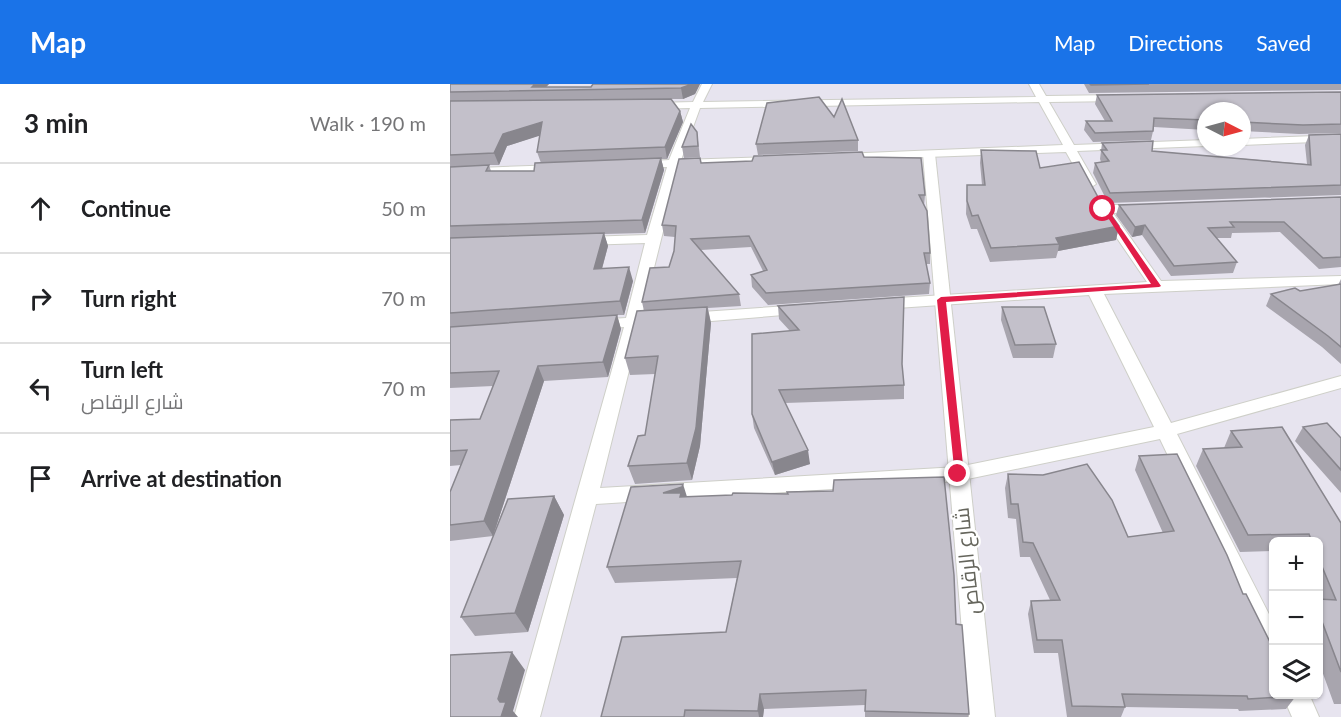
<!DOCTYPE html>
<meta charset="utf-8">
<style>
:root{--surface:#fff;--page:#f2f2f2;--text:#202124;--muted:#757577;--line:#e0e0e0;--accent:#1a73e8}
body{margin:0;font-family:Lato,Cairo,sans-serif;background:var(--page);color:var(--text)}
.controls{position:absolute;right:18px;bottom:18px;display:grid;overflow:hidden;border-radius:9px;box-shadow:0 2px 4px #0004}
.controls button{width:54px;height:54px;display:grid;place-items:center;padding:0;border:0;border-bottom:2px solid var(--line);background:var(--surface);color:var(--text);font:30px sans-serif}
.compass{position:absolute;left:747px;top:18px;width:54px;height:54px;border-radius:50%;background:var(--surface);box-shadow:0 2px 4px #0004;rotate:96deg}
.stop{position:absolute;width:18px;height:18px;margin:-14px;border:4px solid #e11d48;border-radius:50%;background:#fff}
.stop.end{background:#e11d48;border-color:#fff;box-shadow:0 2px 6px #0008}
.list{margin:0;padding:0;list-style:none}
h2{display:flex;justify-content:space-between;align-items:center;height:78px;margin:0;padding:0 24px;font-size:26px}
h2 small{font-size:20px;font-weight:400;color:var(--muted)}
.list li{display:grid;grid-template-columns:39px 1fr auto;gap:18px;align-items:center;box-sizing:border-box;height:90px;padding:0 24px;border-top:2px solid var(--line)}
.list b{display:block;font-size:22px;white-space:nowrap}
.list p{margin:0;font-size:20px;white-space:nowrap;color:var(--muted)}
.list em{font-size:20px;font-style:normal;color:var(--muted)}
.icon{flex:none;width:33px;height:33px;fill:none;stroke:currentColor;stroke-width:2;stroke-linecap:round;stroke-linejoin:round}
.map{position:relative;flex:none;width:891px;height:633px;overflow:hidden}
header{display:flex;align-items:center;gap:36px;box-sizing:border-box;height:84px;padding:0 30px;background:var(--accent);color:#fff}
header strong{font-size:28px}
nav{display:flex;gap:33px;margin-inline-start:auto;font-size:21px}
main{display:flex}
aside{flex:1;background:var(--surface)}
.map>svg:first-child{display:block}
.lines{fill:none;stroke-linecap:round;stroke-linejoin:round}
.minor-casing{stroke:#cecfc8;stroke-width:2}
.tertiary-casing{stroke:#cecfc8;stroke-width:2}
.minor{fill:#fff;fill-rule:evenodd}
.tertiary{fill:#fff;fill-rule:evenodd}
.wall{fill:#a8a5ae;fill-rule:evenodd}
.shaded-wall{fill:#88868d}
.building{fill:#c3c0ca;stroke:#88868d;stroke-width:1.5}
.route{fill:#e11d48}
.labels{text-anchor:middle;stroke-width:4.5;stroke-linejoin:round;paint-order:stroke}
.street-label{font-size:21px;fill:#65655c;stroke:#fff}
</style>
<header>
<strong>Map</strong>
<nav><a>Map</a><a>Directions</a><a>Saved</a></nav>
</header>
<main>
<aside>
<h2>3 min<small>Walk · 190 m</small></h2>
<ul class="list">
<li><svg class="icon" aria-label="ahead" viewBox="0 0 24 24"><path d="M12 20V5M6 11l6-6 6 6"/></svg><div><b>Continue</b></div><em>50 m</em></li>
<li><svg class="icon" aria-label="right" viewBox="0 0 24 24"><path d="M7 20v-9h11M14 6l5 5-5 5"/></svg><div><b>Turn right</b></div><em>70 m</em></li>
<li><svg class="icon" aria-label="left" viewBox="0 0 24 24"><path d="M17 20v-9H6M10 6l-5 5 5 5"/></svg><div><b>Turn left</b><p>شارع الرقاص</p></div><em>70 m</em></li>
<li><svg class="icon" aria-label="arrive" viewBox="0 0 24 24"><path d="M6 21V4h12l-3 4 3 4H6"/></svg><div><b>Arrive at destination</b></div></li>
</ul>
</aside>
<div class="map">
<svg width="891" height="633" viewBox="0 0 891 633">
<rect width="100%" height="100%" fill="#e7e4ef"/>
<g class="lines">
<defs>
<path id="minor" d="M252,0H262L253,18L586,13L579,0H589L596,12L670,11L675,14L670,17L599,18L624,61L756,56V62L627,67L646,100L640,104L634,100L616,68L391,76L385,73L391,70L613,61L589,18L250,24L231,76L325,73L331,76L325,79L229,83L192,232L206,231L214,236L212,239L190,242L150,404L508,383L704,343L639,211L432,225L424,220L432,215L697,198L647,125L653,121H695L697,124L695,127L691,128L663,129L711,197L891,192V200L654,210L721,339L891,292V304L727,350L824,540V577L815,574L710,355L508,397L146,420L90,633H64L174,243L144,246L136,241L144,236L176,234L195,159L134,161L127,157L134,153L197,151L217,83L188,84L182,81L188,78L219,76L240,24L203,25L198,22L203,19L243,18Z
M891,51V57L792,61V55Z
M109,81L113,82V86L0,93V85Z
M353,221L361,226L358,229L237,239L229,234L237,229Z
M832,610H859L869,633H842Z"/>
<path id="tertiary" d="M479,67L485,70L545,633H519L473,70Z"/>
</defs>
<use href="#minor" class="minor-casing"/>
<use href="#tertiary" class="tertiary-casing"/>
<use href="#minor" class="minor"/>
<use href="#tertiary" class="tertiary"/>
</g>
<path class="wall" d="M0,0H99L96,3H141L143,0H250L245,10L233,15H221L230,27L233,38L217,75H211L214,86L195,149L154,150L158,162L152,185L183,197L174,231H167L171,245L158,293L94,297L43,452L0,457V408L11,381L0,382V336L30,335L43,302L0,304ZM90,51L87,68L91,79L84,87H41L39,81H49L57,62Z
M634,0H891V6L639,9Z
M891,8V49L849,50L792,47V27H756V46L704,43L701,56L643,58L634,46L636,37H655L645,20L647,11Z
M384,33L408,56V67L308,71L306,60Z
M247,48L250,73L234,74L232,63Z
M891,50V111L658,119L643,89L645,79L651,78L650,75L652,59L702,67L857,80L855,61L859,51Z
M531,66L648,113L669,142L666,156L608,167L606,174L540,178L527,145H521L516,130L517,101H532L530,79Z
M414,73L475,111L474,122L480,169V180H476L480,199L479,210L318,221L302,203L301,191L313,187L301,163L251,166L289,210L291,222L258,224L261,239L250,362L242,396L185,400L178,382L195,351L205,290L180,291L175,274L194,227L192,218L219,183L224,167L225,153L214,152L212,141L251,79Z
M891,113V183L869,185L830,148L782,149L781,154H766L787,178L783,189L721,192L692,151L682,153L666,131L669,121Z
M891,195V280L872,263L816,222L821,210L850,207L888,201Z
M328,222L452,281L454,301V315L335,319L360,380L325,391L304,344L302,330L340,247L329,235Z
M552,223L606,260L603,274H563L551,236Z
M853,343L891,354V409L845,357Z
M781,347L891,439V620H884L868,576V458H824V467L790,468L746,382L753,365L774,364Z
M689,372L793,510L846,612L836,625L789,627L788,625L675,623L671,633H617L608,569H584L578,530L581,517L600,516L580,473H570L566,435L558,434L555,404L558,390L678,453L713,449L685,386Z
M337,408L506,540L519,630L518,633H415V621L314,625L313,633H151L276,548L287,494L165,499L157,483L237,413L337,410Z
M104,412L114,431L78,548L25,552L11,533Z"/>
<path class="shaded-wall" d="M85,0H99L93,6L82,3Z
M242,0H250L245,10L233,15L231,4Z
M230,27L233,38L217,75L215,63Z
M92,38L95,50L57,62L49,81L44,69L53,50Z
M211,74L214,86L195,149L192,136Z
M695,141L692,151L682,153L685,143Z
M669,142L666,156L608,167L609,160L606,154Z
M154,149L158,162L148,199L144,185Z
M179,183L183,197L174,231L170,217Z
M257,223L261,239L250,362L242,396L237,379Z
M167,231L171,245L158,293L153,278Z
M88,282L94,297L43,452L34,437Z
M358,366L360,380L325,391L322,378Z
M233,400L238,416L213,409Z
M104,412L114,431L78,548L65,529Z
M62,568L75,586L63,627L68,633H51L48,615Z
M310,610L314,625L313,633H309L308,627Z"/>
<path class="building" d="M0,0H85L82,3H141L143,0H242L231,4L0,8Z
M640,0H699L641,1Z
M891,8V40L853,41L792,38V27H756V36L704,34L703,47L645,49L636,37H662L647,11Z
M369,13L384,33L392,15L408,56L306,60L317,19Z
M221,15L230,27L215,63L87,68L92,38L53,50L44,69L0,71V17Z
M241,40L247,48L248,62L232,63Z
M891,50V101L660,109L645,79L659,77L651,66H657L652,59L703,57L702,67L861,81L859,51Z
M531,66L586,67L590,84L629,78L648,113L669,142L606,154L609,160L541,164L528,131L522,132L517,117V101H535Z
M412,68L414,73L471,74L475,111H469L477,127L480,169H474L480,199L316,209L301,191L317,186L299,152L241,155L289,210L192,218L200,184L219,183L224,167L226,142L212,141L229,75L250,74L251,79L302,77L304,72Z
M211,74L192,136L0,142V83L39,81L36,87H84L85,79Z
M891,113V173L873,174L834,138H780L784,143L758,144L787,178L724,182L695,141L685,143L669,121Z
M154,149L144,185L179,183L170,217L0,229V154Z
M891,200V263L878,252L821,210L845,204L850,207Z
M454,213L452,280L454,301L329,306L358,366L322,378L302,330V250L349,246L328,222Z
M257,223L246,344L237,379L178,382L188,352L195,351L208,272L175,274L187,227Z
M552,223H594L606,260L565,261Z
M167,231L153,278L88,282L34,437L0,441V408L17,366L0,367V336L30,335L49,287L0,289V243Z
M877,339L891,354V386L853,343Z
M832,343L891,439V588L868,527V515L886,516L868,473V458H862L859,450L798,451L753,365L792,363L781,347Z
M727,370L777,471L793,510H796L824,566V610H845L846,612L798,615L797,612L672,610L675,623L622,622L612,556H587L581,517L610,516L583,459L573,458L568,420H561L558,390L593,391L637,380L662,416L678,453L724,447L689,372Z
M494,393L504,491L506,540L512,541L519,630L415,627L416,606L310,610L308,627L235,626L234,633H151L172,553L276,548L291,477L157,483L181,403L233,400L232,403L213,409H231L230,413L282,411L283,409L338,410L337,408L383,407L384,396Z
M104,412L65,529L11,533L58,415Z
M62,568L48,615L50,618H56L51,633H0V571Z"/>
<path class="route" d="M651,123H656L711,202L709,203L496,218L514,390L508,394L505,393L487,216L491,213L701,200Z"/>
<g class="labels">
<g class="street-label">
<text transform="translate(517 477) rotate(-96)" y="7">شارع الرقاص</text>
</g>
</g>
</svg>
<div class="controls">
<button>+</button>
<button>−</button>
<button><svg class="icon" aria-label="layers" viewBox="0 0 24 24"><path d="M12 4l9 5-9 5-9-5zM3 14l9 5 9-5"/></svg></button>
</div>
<svg class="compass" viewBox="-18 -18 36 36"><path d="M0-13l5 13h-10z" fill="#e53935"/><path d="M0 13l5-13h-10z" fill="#757577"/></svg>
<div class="stop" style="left:653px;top:125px"></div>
<div class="stop end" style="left:508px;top:390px"></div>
</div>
</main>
